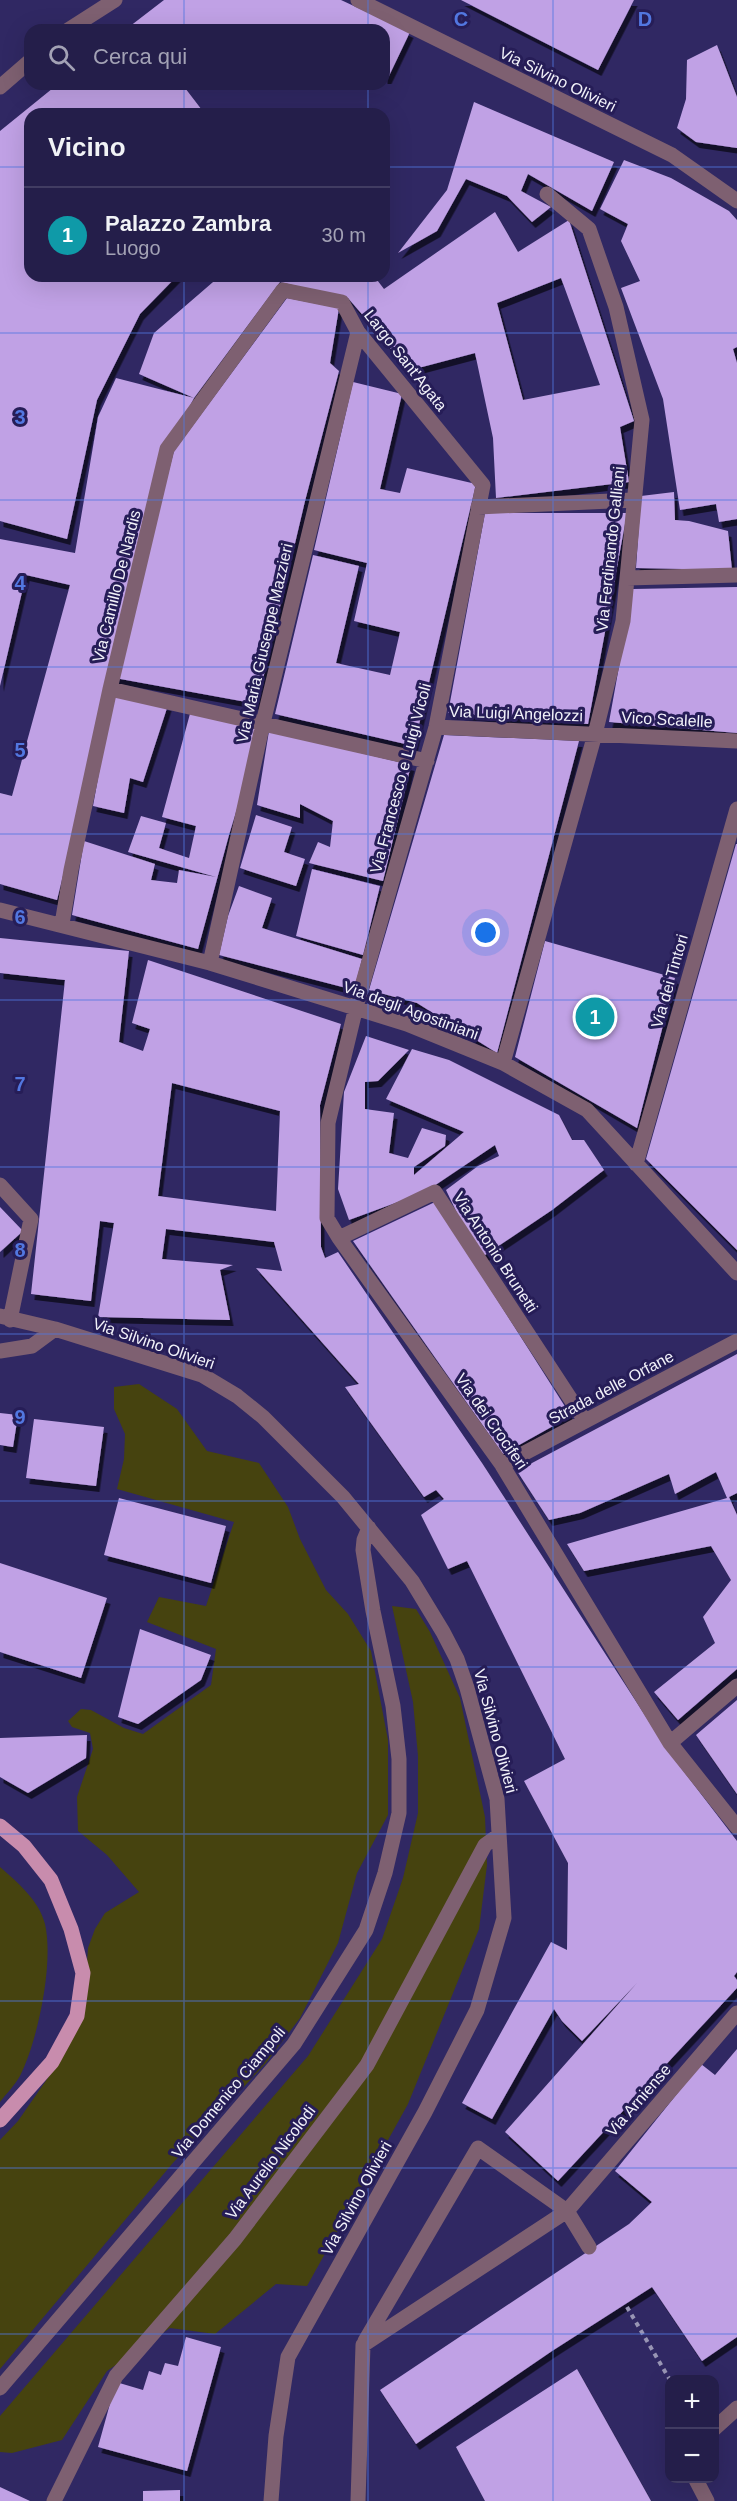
<!DOCTYPE html>
<html lang="it">
<meta charset="utf-8">
<style>
:root{--surface:#241e4a;--page:#302b54;--text:#f1f3f6;--muted:#a3a2b5;--line:#413c62;--accent:#d93025}
body{margin:0;font-family:Arial,sans-serif;background:var(--page);color:var(--text)}
.controls{position:absolute;right:18px;bottom:18px;display:grid;overflow:hidden;border-radius:12px;box-shadow:0 6px 24px #0002}
.controls button{width:54px;height:54px;display:grid;place-items:center;padding:0;border:0;border-bottom:2px solid var(--line);background:var(--surface);color:var(--text);font:30px sans-serif}
.you{position:absolute;left:486px;top:933px;width:21px;height:21px;margin:-15px;border:4px solid #fff;border-radius:50%;background:#1a73e8;box-shadow:0 0 0 9px #1a73e833}
.badge{display:grid;place-items:center;width:39px;height:39px;border-radius:50%;background:var(--accent);color:#fff;font-size:20px;font-weight:700}
.pin{position:absolute;translate:-50% -50%;border:3px solid #fff;box-shadow:0 2px 6px #0006}
.list{margin:0;padding:0;list-style:none}
h2{display:flex;justify-content:space-between;align-items:center;height:78px;margin:0;padding:0 24px;font-size:26px}
h2 small{font-size:20px;font-weight:400;color:var(--muted)}
.list li{display:grid;grid-template-columns:39px 1fr auto;gap:18px;align-items:center;box-sizing:border-box;height:96px;padding:0 24px;border-top:2px solid var(--line)}
.list b{display:block;font-size:22px;white-space:nowrap}
.list p{margin:0;font-size:20px;white-space:nowrap;color:var(--muted)}
.list em{font-size:20px;font-style:normal;color:var(--muted)}
.icon{flex:none;width:33px;height:33px;fill:none;stroke:currentColor;stroke-width:2;stroke-linecap:round;stroke-linejoin:round}
.map{position:relative;flex:none;width:737px;height:2501px;overflow:hidden}
.search{position:absolute;background:var(--surface);box-shadow:0 6px 24px #0002;left:24px;top:24px;width:366px;height:66px;display:flex;align-items:center;gap:15px;box-sizing:border-box;padding:0 21px;border-radius:18px;color:var(--muted);font-size:22px}
.panel{position:absolute;background:var(--surface);box-shadow:0 6px 24px #0002;left:24px;top:108px;width:366px;height:174px;border-radius:18px}
.map>svg:first-child{display:block}
.green{fill:#46430f}
.building{fill:#c0a1e5;fill-rule:evenodd;filter:url(#shadow)}
.lines{fill:none;stroke-linecap:round;stroke-linejoin:round}
.path{stroke:#9895b4;stroke-width:4;stroke-dasharray:4.5 4.5;stroke-linecap:butt}
.minor{stroke:#7e6071;stroke-width:15}
.major{stroke:#c88cad;stroke-width:15}
.grid{fill:none;stroke:#5277e0;stroke-width:1.5;stroke-opacity:0.55}
.labels{text-anchor:middle;stroke-width:6;stroke-linejoin:round;paint-order:stroke}
.street-label{font-size:16px;fill:#f1f1f9;stroke:#261d57}
.grid-label{font-size:20px;text-anchor:middle;font-weight:bold;fill:#5277e0;stroke:#261d57;stroke-width:6;stroke-linejoin:round;paint-order:stroke}
</style>
<div class="map">
<svg width="737" height="2501" viewBox="0 0 737 2501">
<defs>
<filter id="shadow"><feDropShadow dx="3.5" dy="6" stdDeviation="0" flood-color="#0009"/></filter>
</defs>
<rect width="100%" height="100%" fill="#302863"/>
<path class="green" d="M139,1384L177,1409L207,1451L259,1463L288,1507L300,1539L326,1590L348,1614L371,1651L388,1740V1815L357,1873L338,1943L300,2018L266,2063L172,2164L0,2369V2140L18,2121L61,2059L84,2005L88,1948L95,1929L105,1913L139,1892L107,1855L78,1831L77,1797L93,1749L90,1733L72,1727L68,1721L81,1709L91,1710L124,1728L143,1734L211,1685L216,1649L147,1622L159,1597L206,1606L234,1522L117,1489L124,1459L125,1434L114,1409V1387Z
M392,1606L416,1609L430,1632L460,1698L485,1817L487,1865L479,1929L408,2104L307,2286L276,2284L215,2334L170,2328L107,2371L62,2440L12,2453L0,2452V2416L308,2056L382,1939L403,1878L418,1813V1756L413,1702Z
M0,1867C17,1882 39,1900 45,1924C54,1963 38,2040 20,2076C15,2085 6,2094 0,2102Z"/>
<path class="building" d="M164,0H341L410,32L388,78H384V30H125Z
M461,0H634L598,70Z
M717,45L737,97V148L696,142L677,128L686,99L687,60Z
M58,84H182L205,114H30V276H177L140,314L97,400L67,539L0,521V131Z
M474,102L614,162L592,211L528,174L521,191L551,207L532,222L507,196L466,179L437,231L398,253L447,190Z
M624,160L671,178L729,211L737,220V347L733,349L737,363V519L719,522L716,504L680,510L663,399L621,288L640,281L621,241L628,224L600,209Z
M495,212L518,252L569,220L634,421L620,427L629,482L496,498L493,438L475,353L407,371L385,341L348,298L280,282L194,398L139,374L154,333L220,276H374L384,289ZM561,278L600,385L523,400L497,303Z
M287,298L339,308L330,363L339,371L305,501L257,704L115,678L174,451Z
M116,378L194,398L167,449L57,900L0,884V793L12,796L70,585L26,575L0,686V539L75,553L98,417Z
M353,382L402,394L380,489L400,493L407,468L476,484L414,746L275,714L313,555L359,566L336,663L390,675L400,632L354,621L367,563L314,550Z
M674,492L675,520L689,521L728,531L732,570L636,568L641,496Z
M485,513H627L588,724L448,713Z
M737,587V733L609,722L633,589Z
M113,695L168,705L143,782L130,778L124,813L93,806Z
M191,710L263,723L229,835L198,949L72,915L84,841L155,864L151,880L177,883L179,870L216,877L128,852L141,816L166,823L159,848L189,858L196,826L162,817Z
M269,731L411,765L383,881L309,863L318,842L330,847L333,821L300,804V818L257,805Z
M444,735L579,741L497,1053L417,1003L369,990Z
M256,815L292,827L284,852L305,859L296,886L240,868Z
M736,844H737V1250L646,1159Z
M312,869L380,886L363,955L296,936Z
M239,886L272,898L262,928L362,959L354,990L219,955L228,916Z
M0,938L129,951L119,1042L143,1051L150,1029L132,1023L148,960L341,1024L320,1105L321,1247L325,1258L338,1252L482,1463L668,1751L737,1841V1972L734,1976L737,1980V1988L558,2181L505,2132L637,1983L582,2041L562,2021L554,2009L492,2119L462,2103L551,1942L567,1950L568,1863L524,1781L565,1759L467,1561L448,1569L421,1515L444,1499L436,1490L424,1497L345,1387L359,1384L256,1268L282,1271L274,1242L166,1229L162,1259L233,1265L220,1270L230,1320L98,1317L114,1223L100,1221L91,1301L31,1294L65,980L0,973ZM172,1083L280,1111L276,1211L158,1196Z
M545,941L675,978L637,1128L515,1057Z
M366,1036L409,1050L378,1081L365,1082V1109L394,1113L389,1153L408,1158L422,1128L446,1135L445,1146L414,1167V1175L464,1132L386,1099L412,1049L449,1060L559,1115L572,1140H584L604,1170L552,1210L479,1259L446,1190L478,1166L499,1156L495,1145L425,1192L349,1220L338,1189L344,1092Z
M435,1202L571,1416L503,1454L353,1241Z
M0,1207L23,1231L0,1252Z
M737,1354V1493L729,1497L737,1515V1669L678,1720L654,1692L715,1643L703,1617L731,1580L711,1546L584,1571L567,1544L727,1498L716,1472L675,1494L669,1474L580,1513L549,1520L517,1471Z
M0,1413L18,1415L13,1447L0,1445Z
M34,1419L104,1427L96,1486L26,1478Z
M119,1498L226,1526L211,1583L104,1555Z
M0,1563L107,1598L81,1678L0,1652Z
M140,1629L211,1655L201,1680L138,1724L118,1717Z
M737,1700V1794L696,1735Z
M87,1735L86,1758L28,1793L0,1777V1738Z
M737,2049V2337L702,2361L652,2287L552,2351L416,2444L380,2390L629,2224L652,2202L615,2171L701,2064L715,2075Z
M186,2337L221,2347L187,2471L98,2447L116,2382L143,2390L149,2371L161,2375L165,2363L178,2366Z
M577,2369L651,2501H485L456,2447Z
M0,2487L30,2501H0Z
M180,2490V2501H143V2491Z"/>
<g class="lines">
<path class="path" d="M627,2307L670,2380"/>
<path class="minor" d="M358,0L672,155L737,201
M68,30L115,0
M0,87L30,61
M478,507L633,500
M627,578L737,575
M110,689L427,761
M436,727L737,741
M0,910L210,963L407,1024L503,1063L587,1110L737,1273
M62,924L71,870L110,689L167,449L283,290L342,302L358,332L483,485L436,727L356,1007L328,1123L327,1218L339,1238L502,1465L670,1743L737,1827
M210,963L263,723L358,332
M503,1063L595,734L623,621L642,420L616,307L589,229L547,194
M636,1164L737,809
M0,1185L31,1219L10,1320
M339,1238L435,1192L585,1421
M0,1316L55,1329L202,1375L237,1396L263,1417L343,1497L412,1581L443,1632L457,1659L467,1688L497,1799L504,1918L477,2010L425,2112L288,2357L276,2436L271,2501
M0,1351L32,1346L55,1329
M502,1465L737,1341
M670,1743L737,1686
M365,2341L478,2148L567,2211L589,2247
M0,2388L294,2044L366,1930L385,1873L399,1813V1759L393,1706L373,1611L363,1550L364,1540L369,1528
M714,2429L737,2408
M695,2478L707,2501
M54,2501L116,2376L235,2239L367,2065L485,1845L499,1835
M358,2501L363,2345L567,2211L737,2013"/>
<path class="major" d="M0,1826L24,1846L51,1880L71,1929L83,1973L77,2016L52,2062L0,2120"/>
</g>
<path class="grid" d="M184,0V30M368,0V30M553,0V2501M184,84V114M368,84V114M0,167H30M384,167H737M184,276V2501M368,276V2501M0,333H737M0,500H737M0,667H737M0,834H737M0,1000H737M0,1167H737M0,1334H737M0,1501H737M0,1667H737M0,1834H737M0,2001H737M0,2168H737M0,2334H737"/>
<g class="labels">
<g class="street-label">
<text transform="translate(558 79) rotate(26)" y="6">Via Silvino Olivieri</text>
<text transform="translate(406 360) rotate(52)" y="6">Largo Sant'Agata</text>
<text transform="translate(610 549) rotate(-84)" y="6">Via Ferdinando Galliani</text>
<text transform="translate(116 586) rotate(-76)" y="6">Via Camillo De Nardis</text>
<text transform="translate(264 643) rotate(-77)" y="6">Via Maria Giuseppe Mazzieri</text>
<text transform="translate(516 713) rotate(2)" y="6">Via Luigi Angelozzi</text>
<text transform="translate(667 719) rotate(3)" y="6">Vico Scalelle</text>
<text transform="translate(400 778) rotate(-75)" y="6">Via Francesco e Luigi Vicoli</text>
<text transform="translate(669 981) rotate(-74)" y="6">Via dei Tintori</text>
<text transform="translate(411 1010) rotate(20)" y="6">Via degli Agostiniani</text>
<text transform="translate(496 1252) rotate(57)" y="6">Via Antonio Brunetti</text>
<text transform="translate(154 1343) rotate(19)" y="6">Via Silvino Olivieri</text>
<text transform="translate(611 1387) rotate(-28)" y="6">Strada delle Orfane</text>
<text transform="translate(492 1421) rotate(55)" y="6">Via dei Crociferi</text>
<text transform="translate(496 1731) rotate(75)" y="6">Via Silvino Olivieri</text>
<text transform="translate(228 2092) rotate(-50)" y="6">Via Domenico Ciampoli</text>
<text transform="translate(638 2100) rotate(-49)" y="6">Via Arniense</text>
<text transform="translate(270 2162) rotate(-53)" y="6">Via Aurelio Nicolodi</text>
<text transform="translate(356 2198) rotate(-61)" y="6">Via Silvino Olivieri</text>
</g>
</g>
<g class="grid-label">
<text x="461" y="26">C</text>
<text x="645" y="26">D</text>
<text x="20" y="424">3</text>
<text x="20" y="590">4</text>
<text x="20" y="757">5</text>
<text x="20" y="924">6</text>
<text x="20" y="1091">7</text>
<text x="20" y="1257">8</text>
<text x="20" y="1424">9</text>
</g>
</svg>
<div class="controls">
<button>+</button>
<button>−</button>
</div>
<div class="you"></div>
<div class="pin badge" style="left:595px;top:1017px;background:#0f9aa8">1</div>
<div class="search"><svg class="icon" aria-label="search" viewBox="0 0 24 24"><circle cx="10" cy="10" r="6"/><path d="M15 15l6 6"/></svg>Cerca qui</div>
<section class="panel">
<h2>Vicino<small></small></h2>
<ul class="list">
<li><span class="badge" style="background:#0f9aa8">1</span><div><b>Palazzo Zambra</b><p>Luogo</p></div><em>30 m</em></li>
</ul>
</section>
</div>
